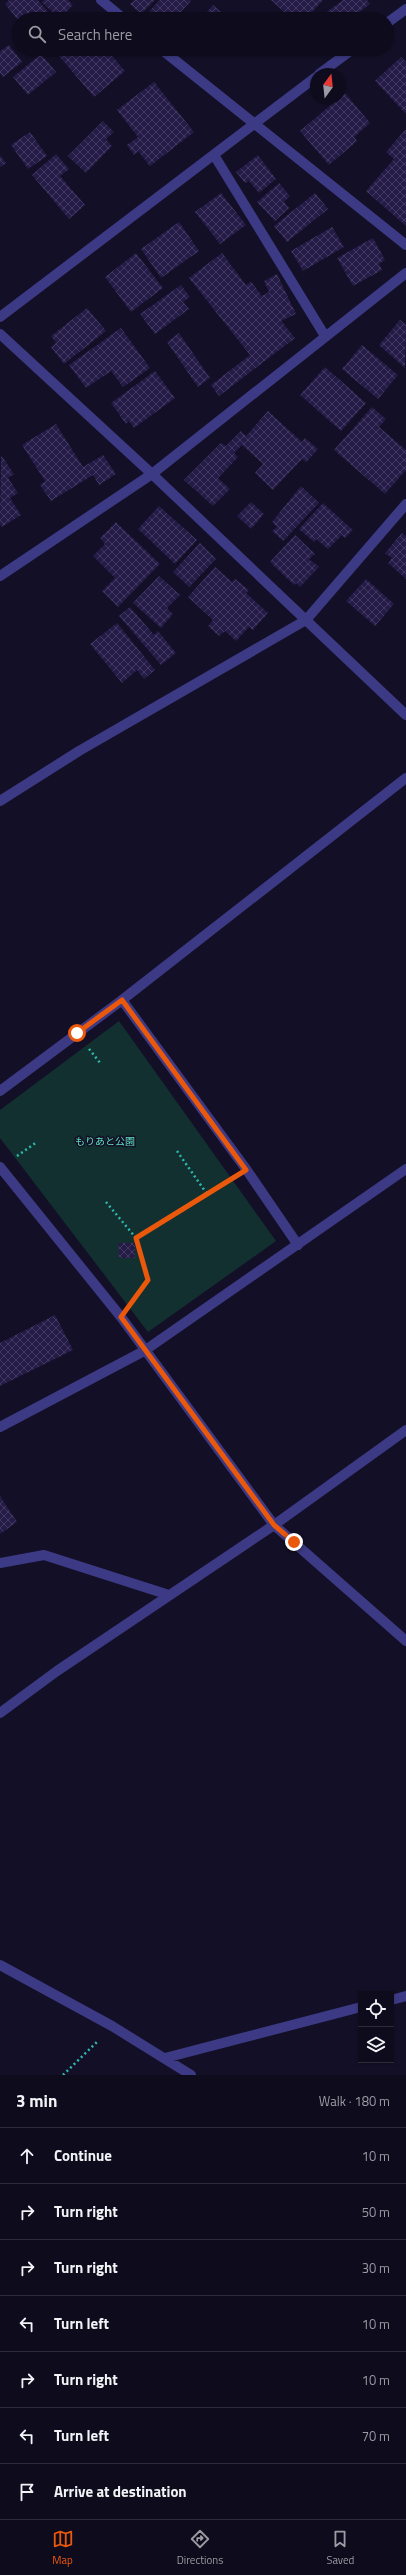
<!DOCTYPE html>
<meta charset="utf-8">
<style>
:root{--surface:#0e0b1c;--page:#1c1929;--text:#f1f3f6;--muted:#9b9ba3;--line:#2e2b3b;--accent:#ea580c}
body{margin:0;font-family:"Titillium Web","Noto Sans JP",sans-serif;background:var(--page);color:var(--text)}
.controls{position:absolute;right:12px;bottom:12px;display:grid;overflow:hidden;border-radius:0px;box-shadow:0 1px 3px #0004}
.controls button{width:36px;height:36px;display:grid;place-items:center;padding:0;border:0;border-bottom:1px solid var(--line);background:var(--surface);color:var(--text);font:20px sans-serif}
.compass{position:absolute;left:310px;top:68px;width:36px;height:36px;border-radius:50%;background:var(--surface);box-shadow:0 1px 3px #0004;rotate:15deg}
.stop{position:absolute;width:12px;height:12px;margin:-9px;border:3px solid #ea580c;border-radius:50%;background:#fff}
.stop.end{background:#ea580c;border-color:#fff;box-shadow:0 1px 4px #0008}
.list{margin:0;padding:0;list-style:none}
h2{display:flex;justify-content:space-between;align-items:center;height:52px;margin:0;padding:0 16px;font-size:17px}
h2 small{font-size:13px;font-weight:400;color:var(--muted)}
.list li{display:grid;grid-template-columns:26px 1fr auto;gap:12px;align-items:center;box-sizing:border-box;height:56px;padding:0 16px;border-top:1px solid var(--line)}
.list b{display:block;font-size:15px;white-space:nowrap}
.list em{font-size:13px;font-style:normal;color:var(--muted)}
.icon{flex:none;width:22px;height:22px;fill:none;stroke:currentColor;stroke-width:2;stroke-linecap:round;stroke-linejoin:round}
.map{position:relative;flex:none;width:406px;height:2075px;overflow:hidden}
.search{position:absolute;background:var(--surface);box-shadow:0 1px 3px #0004;left:12px;right:12px;top:12px;height:44px;display:flex;align-items:center;gap:10px;box-sizing:border-box;padding:0 14px;border-radius:22px;color:var(--muted);font-size:15px}
.sheet{height:444px;background:var(--surface)}
nav{display:flex;justify-content:space-around;align-items:center;box-sizing:border-box;height:56px;border-top:1px solid var(--line);background:var(--surface);font-size:11px;color:var(--muted)}
nav a{display:grid;justify-items:center;gap:2px}
nav .on{color:var(--accent)}
.map>svg:first-child{display:block}
.green{fill:#12302f}
.building{fill:url(#building-cross-hatch)}
.lines{fill:none;stroke-linecap:round;stroke-linejoin:round}
.path{stroke:#2fb8b0;stroke-width:2.5;stroke-dasharray:2 3;stroke-linecap:butt}
.minor{stroke:#3d3a85;stroke-width:10}
.route{stroke:#ea580c;stroke-width:5}
.labels{text-anchor:middle;stroke-width:3;stroke-linejoin:round;paint-order:stroke}
.park-label{font-size:10px;fill:#5fe0c0;stroke:#130f26}
</style>
<div class="map">
<svg width="406" height="2075" viewBox="0 0 406 2075">
<defs>
<pattern id="building-cross-hatch" width="8" height="8" patternUnits="userSpaceOnUse"><rect width="8" height="8" fill="#241b47"/><path d="M0 0l8 8M0 8l8-8" fill="none" stroke="#433b63"/></pattern>
</defs>
<rect width="100%" height="100%" fill="#130f26"/>
<path class="green" d="M119,1021L276,1241L148,1332L0,1138V1110Z"/>
<path class="building" d="M9,0H38L54,19H19V21L5,4Z
M44,0H68L73,5L60,19L42,2Z
M134,0H155L141,14L130,4Z
M160,0H190L191,1L174,19H146L144,17Z
M271,0H323L306,19H292Z
M343,0H367L370,4L350,19H317Z
M213,5L222,13L216,19L206,13Z
M9,45L22,62L3,77L0,73V51Z
M53,49H106L125,71L94,97Z
M41,54L56,72L28,95L13,77Z
M401,57L406,62V114L375,81Z
M154,82L194,132L150,166L138,151L134,155L127,145L138,137L117,110Z
M345,93L370,123L354,137L357,141L329,165L300,131Z
M103,121L114,132L106,139L112,146L86,173L68,156Z
M406,129V226L366,191L394,159L386,152Z
M30,132L47,156L28,169L11,145Z
M56,154L69,169L60,176L85,205L69,219L32,175Z
M0,155L6,163L0,167Z
M258,155L276,179L259,193L249,181L245,183L236,172Z
M279,183L290,196L284,202L289,208L275,221L257,202Z
M221,193L246,225L220,244L195,212Z
M315,193L328,209L287,242L274,226Z
M179,222L199,251L161,278L141,249Z
M332,227L344,247L303,271L291,251Z
M373,238L385,260L379,264L382,270L353,286L337,258Z
M136,253L163,288L131,312L105,277Z
M222,253L246,285L251,282L262,296L269,292L264,281L277,274L296,314L281,321L295,338L219,396L211,385L250,355L189,278Z
M181,285L190,297L183,302L189,309L155,334L140,314Z
M87,308L106,331L64,364L51,347L56,343L51,336Z
M400,320L406,325L405,368L379,345Z
M121,328L150,368L123,387L111,371L86,388L69,365Z
M179,333L210,378L198,387L167,342Z
M362,345L398,375L378,399L342,369Z
M325,367L366,403L341,431L300,395Z
M155,371L175,398L134,428L129,421L126,424L111,403Z
M372,407L386,419L379,427L406,450V470L385,494L334,450Z
M268,411L302,442L305,438L318,449L306,462L302,459L273,490L255,473L263,464L242,445L234,453L238,457L218,478L230,489L213,506L184,480L221,443L226,446L241,431L246,436Z
M56,424L83,467L103,455L116,474L99,485L93,475L51,501L40,485L45,481L22,445Z
M1,455L14,474L8,478L18,493L10,498L21,515L2,527L0,524Z
M301,486L319,503L283,541L272,531L277,527L272,522Z
M251,502L264,514L251,529L237,516Z
M323,503L353,530L345,538L342,535L328,549L316,539L314,542L299,529Z
M159,506L197,540L175,564L138,529Z
M116,522L160,564L118,607L102,591L115,578L93,556L105,544L100,538Z
M402,533L406,536V579L388,563L392,558L385,553Z
M295,535L315,554L309,559L319,567L300,587L296,583L294,585L270,562Z
M200,543L216,559L189,587L173,572Z
M215,567L232,582L235,579L249,590L246,593L268,613L253,630L249,627L236,641L225,631L219,636L208,626L213,620L188,597Z
M159,576L180,595L167,608L173,614L161,628L133,603Z
M366,579L394,604L375,626L346,601Z
M130,607L154,635L158,631L176,653L161,665L119,616Z
M117,623L155,670L144,679L137,670L122,683L90,644Z
M118,1243H135V1258H119Z
M55,1315L73,1350L0,1386V1343Z
M0,1496L17,1522L0,1534Z"/>
<g class="lines">
<path class="path" d="M89,1049L101,1064
M177,1151L207,1194
M17,1156L37,1142
M106,1202L136,1238L148,1280L133,1300
M136,1238L229,1180
M63,2075L98,2041"/>
<path class="minor" d="M101,0L124,19
M387,23L406,9
M161,49L406,245
M319,74L353,49
M214,155L325,336
M0,317L316,77
M0,334L152,474L406,715
M0,576L152,474L406,273
M0,801L79,751L306,620L406,504
M122,1000L246,1169L298,1245
M0,1091L122,1000L406,778
M0,1167L121,1317L274,1525L406,1641
M0,1427L144,1351L406,1169
M0,1563L44,1555L169,1595
M0,1713L57,1671L274,1525L406,1430
M0,1965L112,2026L191,2075
M391,2000L406,1996
M165,2058L361,2007"/>
</g>
<g class="lines">
<path class="route" d="M77,1033L122,1000L246,1170L136,1238L148,1280L121,1317L274,1525L294,1542"/>
</g>
<g class="labels">
<g class="park-label">
<text x="105" y="1145">もりあと公園</text>
</g>
</g>
</svg>
<div class="controls">
<button><svg class="icon" aria-label="locate" viewBox="0 0 24 24"><circle cx="12" cy="12" r="6"/><path d="M12 2v4M12 18v4M2 12h4M18 12h4"/></svg></button>
<button><svg class="icon" aria-label="layers" viewBox="0 0 24 24"><path d="M12 4l9 5-9 5-9-5zM3 14l9 5 9-5"/></svg></button>
</div>
<svg class="compass" viewBox="-18 -18 36 36"><path d="M0-13l5 13h-10z" fill="#e53935"/><path d="M0 13l5-13h-10z" fill="#9b9ba3"/></svg>
<div class="stop" style="left:77px;top:1033px"></div>
<div class="stop end" style="left:294px;top:1542px"></div>
<div class="search"><svg class="icon" aria-label="search" viewBox="0 0 24 24"><circle cx="10" cy="10" r="6"/><path d="M15 15l6 6"/></svg>Search here</div>
</div>
<section class="sheet">
<h2>3 min<small>Walk · 180 m</small></h2>
<ul class="list">
<li><svg class="icon" aria-label="ahead" viewBox="0 0 24 24"><path d="M12 20V5M6 11l6-6 6 6"/></svg><div><b>Continue</b></div><em>10 m</em></li>
<li><svg class="icon" aria-label="right" viewBox="0 0 24 24"><path d="M7 20v-9h11M14 6l5 5-5 5"/></svg><div><b>Turn right</b></div><em>50 m</em></li>
<li><svg class="icon" aria-label="right" viewBox="0 0 24 24"><path d="M7 20v-9h11M14 6l5 5-5 5"/></svg><div><b>Turn right</b></div><em>30 m</em></li>
<li><svg class="icon" aria-label="left" viewBox="0 0 24 24"><path d="M17 20v-9H6M10 6l-5 5 5 5"/></svg><div><b>Turn left</b></div><em>10 m</em></li>
<li><svg class="icon" aria-label="right" viewBox="0 0 24 24"><path d="M7 20v-9h11M14 6l5 5-5 5"/></svg><div><b>Turn right</b></div><em>10 m</em></li>
<li><svg class="icon" aria-label="left" viewBox="0 0 24 24"><path d="M17 20v-9H6M10 6l-5 5 5 5"/></svg><div><b>Turn left</b></div><em>70 m</em></li>
<li><svg class="icon" aria-label="arrive" viewBox="0 0 24 24"><path d="M6 21V4h12l-3 4 3 4H6"/></svg><div><b>Arrive at destination</b></div></li>
</ul>
</section>
<nav>
<a class="on"><svg class="icon" aria-label="map" viewBox="0 0 24 24"><path d="M3 6l6-2 6 2 6-2v14l-6 2-6-2-6 2zM9 4v14M15 6v14"/></svg>Map</a>
<a><svg class="icon" aria-label="directions" viewBox="0 0 24 24"><path d="M12 3l9 9-9 9-9-9zM9 14v-3h6M13 9l2 2-2 2"/></svg>Directions</a>
<a><svg class="icon" aria-label="saved" viewBox="0 0 24 24"><path d="M7 4h10v16l-5-4-5 4z"/></svg>Saved</a>
</nav>
